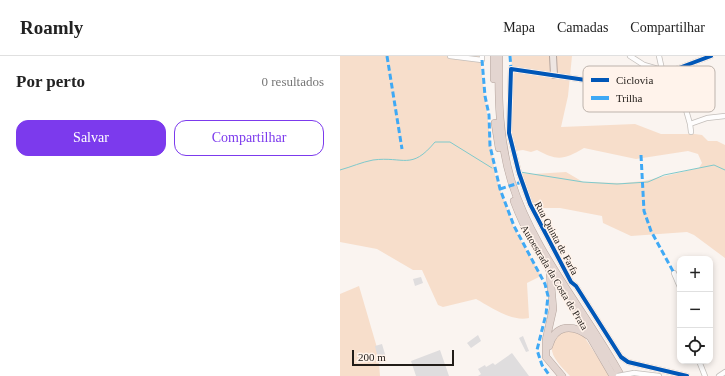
<!DOCTYPE html>
<html lang="pt">
<meta charset="utf-8">
<style>
:root{--surface:#fff;--page:#f6f6f6;--text:#222;--muted:#767676;--line:#e0e0e0;--accent:#7c3aed}
body{margin:0;font-family:"Times New Roman",serif;background:var(--page);color:var(--text)}
.controls{position:absolute;right:12px;bottom:12px;display:grid;overflow:hidden;border-radius:8px;box-shadow:0 2px 6px #0003}
.controls button{width:36px;height:36px;display:grid;place-items:center;padding:0;border:0;border-bottom:1px solid var(--line);background:var(--surface);color:var(--text);font:20px sans-serif}
.scale{position:absolute;left:12px;bottom:10px;width:102px;box-sizing:border-box;padding-left:4px;border:2px solid #221d19;border-top:0;font-size:11px;line-height:14px;white-space:nowrap;color:#221d19;-webkit-text-stroke:3px #fff3eb;paint-order:stroke}
.list{margin:0;padding:0;list-style:none}
h2{display:flex;justify-content:space-between;align-items:center;height:52px;margin:0;padding:0 16px;font-size:17px}
h2 small{font-size:13px;font-weight:400;color:var(--muted)}
.actions{display:flex;gap:8px;padding:12px 16px}
.actions a{flex:1;padding:9px 0;border:1px solid var(--accent);border-radius:12px;text-align:center;font-size:14px;color:var(--accent)}
.actions .main{background:var(--accent);color:#fff}
.icon{flex:none;width:22px;height:22px;fill:none;stroke:currentColor;stroke-width:2;stroke-linecap:round;stroke-linejoin:round}
.map{position:relative;flex:none;width:385px;height:320px;overflow:hidden}
header{display:flex;align-items:center;gap:24px;box-sizing:border-box;height:56px;padding:0 20px;background:var(--surface);border-bottom:1px solid var(--line)}
header strong{font-size:19px}
nav{display:flex;gap:22px;margin-inline-start:auto;font-size:14px}
main{display:flex}
aside{flex:1;background:var(--surface)}
.map>svg:first-child{display:block}
.green{fill:#f7decb}
.lines{fill:none;stroke-linecap:round;stroke-linejoin:round}
.stream{stroke:#7fc9cb;stroke-width:1}
.building{fill:#dfddde}
.minor-casing{stroke:#c3beba;stroke-width:6}
.major-casing{stroke:#b5a59e;stroke-width:8}
.highway-casing{stroke:#b5a59e;stroke-width:8}
.minor{stroke:#fefdfd;stroke-width:4.5}
.major{stroke:#eee6e2;stroke-width:6}
.highway{stroke:#e3d5d0;stroke-width:7}
.minor-bridge-casing{stroke:#c3beba;stroke-width:6;stroke-linecap:butt}
.minor-bridge{stroke:#fefdfd;stroke-width:4.5}
.quiet{stroke:#3fa9f5;stroke-width:3;stroke-dasharray:6 3;stroke-linecap:butt}
.cycleway-casing{stroke:#fff3eb;stroke-width:6}
.cycleway{stroke:#0057b8;stroke-width:4}
.labels{text-anchor:middle;stroke-width:3;stroke-linejoin:round;paint-order:stroke}
.street-label{font-size:10px;fill:#221d19;stroke:#fff3eb}
.key{fill:#fff3eb;stroke:#bdb3ac;stroke-width:1}
.key-label{font-size:11px;fill:#221d19}
</style>
<header>
<strong>Roamly</strong>
<nav><a>Mapa</a><a>Camadas</a><a>Compartilhar</a></nav>
</header>
<main>
<aside>
<h2>Por perto<small>0 resultados</small></h2>
<ul class="list">
</ul>
<div class="actions"><a class="main">Salvar</a><a>Compartilhar</a></div>
</aside>
<div class="map">
<svg width="385" height="320" viewBox="0 0 385 320">
<rect width="100%" height="100%" fill="#faf4f0"/>
<path class="green" d="M0,0H141V11L155,119L174,172L201,220L187,227L189,262C171,266 151,251 136,243L103,251L98,249L82,214H73L37,193L0,186Z
M172,0H232L228,40L221,71L295,68L321,78H355L362,79L368,85H377L385,89V202L354,179L347,176L291,180L263,167L262,160L220,152H193L180,117L193,118L226,116L243,126L282,127L304,125L359,112L362,107L358,98L348,95L296,103L244,92C224,104 217,105 197,94L191,96L183,94L175,95L170,75Z
M19,230L38,295L40,320H0V238Z
M227,274L243,279L270,320H230C214,303 200,289 227,274Z"/>
<g class="lines">
<path class="stream" d="M0,114C11,111 22,106 33,104C64,100 71,115 95,86H110L152,112
M180,116L243,126L277,128L308,126L324,119L374,109L385,114"/>
</g>
<path class="building" d="M81,221L83,227L75,230L73,223Z
M138,279L141,285L131,292L127,287Z
M183,280L189,295L186,296L179,282Z
M42,288L47,305L39,307L35,290Z
M100,294L109,320H76L71,305Z
M172,297L189,320H138L141,318L138,313L145,309L146,311L153,307L155,309Z"/>
<g class="lines">
<defs>
<path id="minor" d="M110,0L142,4V0
M290,0L304,9L318,13L321,19
M319,0L323,18
M335,15L350,68
M351,76L350,68L367,62L385,60
M334,217L340,231
M359,305L365,320
M294,317L319,320
M347,320L288,306L281,301L236,230L231,226L190,148L179,117L169,77L171,13L259,26H288L323,18L371,0
M379,320L385,316"/>
<path id="major" d="M213,0L214,19"/>
<path id="highway" d="M159,0C158,42 159,83 171,124C193,196 245,254 281,320
M154,23V0
M155,67L159,92
M174,145C186,178 205,207 224,237
M210,218L213,253L206,284V301L222,320
M234,253L273,320
M209,290C215,268 233,268 249,280"/>
</defs>
<use href="#minor" class="minor-casing"/>
<use href="#major" class="major-casing"/>
<use href="#highway" class="highway-casing"/>
<use href="#minor" class="minor"/>
<use href="#major" class="major"/>
<use href="#highway" class="highway"/>
<defs>
<path id="minor-bridge" d="M278,320L294,317"/>
</defs>
<use href="#minor-bridge" class="minor-bridge-casing"/>
<use href="#minor-bridge" class="minor-bridge"/>
<path class="quiet" d="M47,0L62,93
M170,0L171,13
M142,4L145,40L149,59L150,90L160,133L174,170L205,228L208,240L206,258L197,294L202,309L210,320
M301,99L304,155L311,175L334,217
M160,133L182,126"/>
<defs>
<path id="cycleway" d="M347,320L288,306L281,301L236,230L231,226L190,148L179,117L169,77L171,13L259,26H288L323,18L371,0"/>
</defs>
<use href="#cycleway" class="cycleway-casing"/>
<use href="#cycleway" class="cycleway"/>
</g>
<g class="labels">
<g class="street-label">
<text transform="translate(217 182) rotate(62)" y="4">Rua Quinta de Farfa</text>
<text transform="translate(215 221) rotate(59)" y="4">Autoestrada da Costa de Prata</text>
</g>
</g>
<rect x="243" y="10" width="132" height="46" rx="6" class="key"/>
<rect x="251" y="22" width="18" height="4" fill="#0057b8"/>
<rect x="251" y="40" width="18" height="4" fill="#3fa9f5"/>
<g class="key-label">
<text x="276" y="28">Ciclovia</text>
<text x="276" y="46">Trilha</text>
</g>
</svg>
<div class="controls">
<button>+</button>
<button>−</button>
<button><svg class="icon" aria-label="locate" viewBox="0 0 24 24"><circle cx="12" cy="12" r="6"/><path d="M12 2v4M12 18v4M2 12h4M18 12h4"/></svg></button>
</div>
<div class="scale">200 m</div>
</div>
</main>
